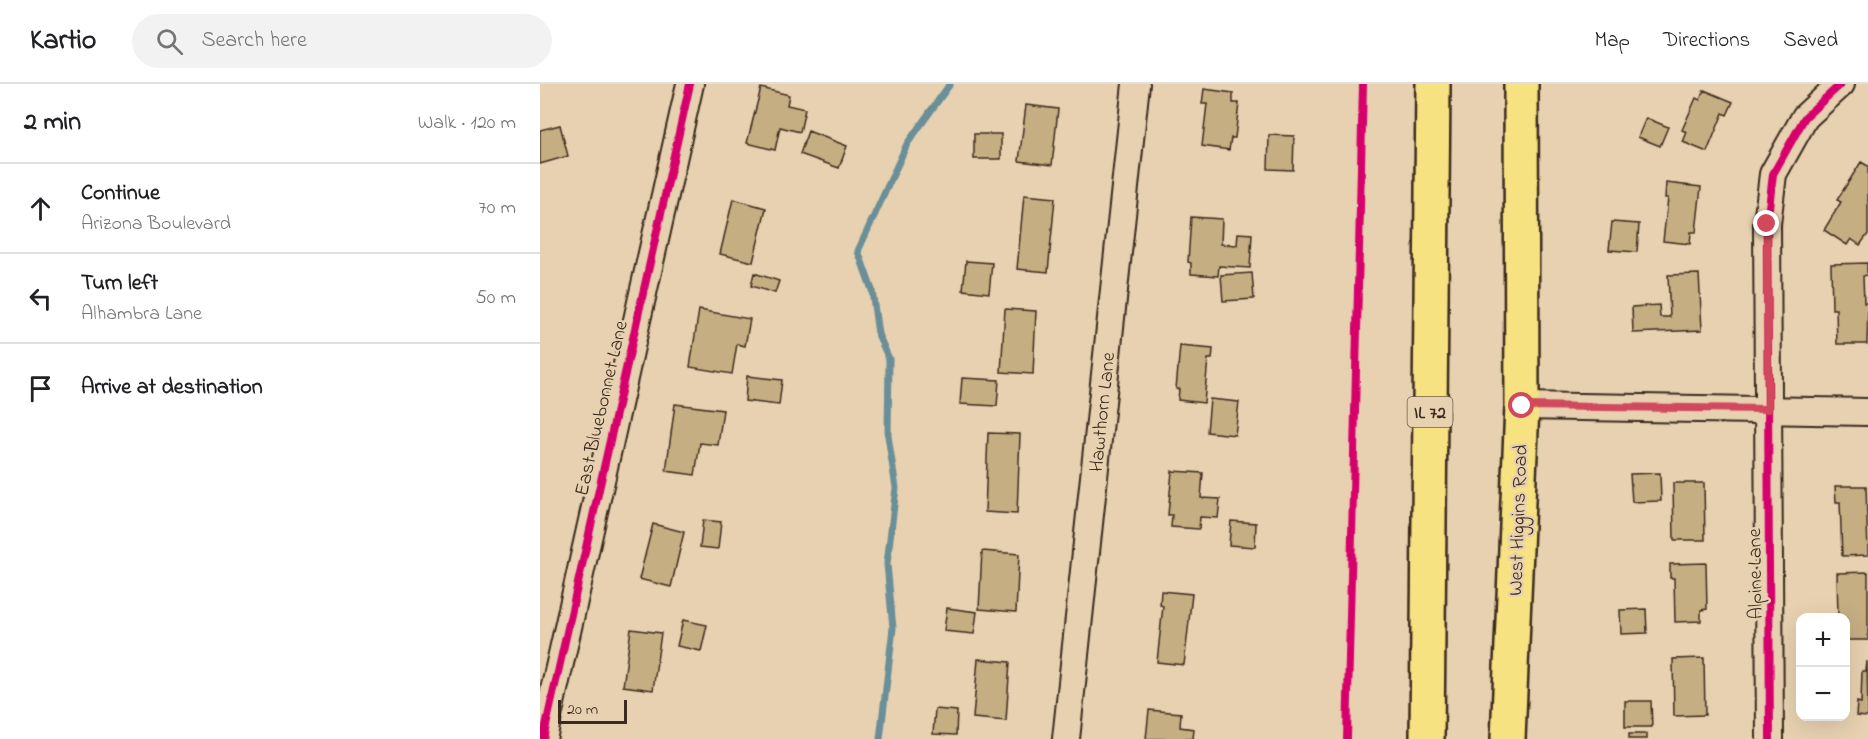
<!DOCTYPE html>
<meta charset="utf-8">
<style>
:root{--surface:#fff;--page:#f2f2f2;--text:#202124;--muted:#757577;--line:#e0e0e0}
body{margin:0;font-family:"Indie Flower",sans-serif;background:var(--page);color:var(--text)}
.controls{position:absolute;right:18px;bottom:18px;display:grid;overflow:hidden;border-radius:12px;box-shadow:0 6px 24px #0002}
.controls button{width:54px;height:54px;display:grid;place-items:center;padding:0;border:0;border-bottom:2px solid var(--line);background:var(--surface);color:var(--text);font:30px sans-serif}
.scale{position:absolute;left:18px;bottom:15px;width:69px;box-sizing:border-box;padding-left:6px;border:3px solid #3b2a1e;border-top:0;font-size:16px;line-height:21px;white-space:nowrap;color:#3b2a1e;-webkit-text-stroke:4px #e7d1b0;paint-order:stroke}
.stop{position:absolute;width:18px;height:18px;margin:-14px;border:4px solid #d1495b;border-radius:50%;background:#fff}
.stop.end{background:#d1495b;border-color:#fff;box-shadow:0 2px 6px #0008}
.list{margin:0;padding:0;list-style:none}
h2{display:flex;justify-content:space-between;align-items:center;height:78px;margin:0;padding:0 24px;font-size:26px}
h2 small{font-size:20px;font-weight:400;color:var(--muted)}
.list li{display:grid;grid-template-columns:39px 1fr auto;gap:18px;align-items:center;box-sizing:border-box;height:90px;padding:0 24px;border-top:2px solid var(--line)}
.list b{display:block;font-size:22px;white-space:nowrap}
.list p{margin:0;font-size:20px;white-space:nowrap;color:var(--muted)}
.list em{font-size:20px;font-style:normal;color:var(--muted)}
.icon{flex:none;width:33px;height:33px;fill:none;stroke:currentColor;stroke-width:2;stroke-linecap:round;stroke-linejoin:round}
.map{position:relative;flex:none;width:1328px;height:655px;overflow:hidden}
header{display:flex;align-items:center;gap:36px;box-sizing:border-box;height:84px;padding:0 30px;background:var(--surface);border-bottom:2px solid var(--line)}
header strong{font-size:28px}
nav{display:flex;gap:33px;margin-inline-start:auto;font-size:21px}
.search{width:420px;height:54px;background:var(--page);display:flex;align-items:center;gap:15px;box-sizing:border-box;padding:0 21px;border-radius:33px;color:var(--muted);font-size:22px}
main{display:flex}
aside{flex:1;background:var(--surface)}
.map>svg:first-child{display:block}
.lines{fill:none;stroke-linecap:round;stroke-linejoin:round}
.stream{stroke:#6a8f98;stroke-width:7}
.building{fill:#c6ae83;stroke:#3b2a1e;stroke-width:1.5}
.street-casing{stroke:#3b2a1e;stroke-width:30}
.primary-casing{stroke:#3b2a1e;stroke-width:38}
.street{stroke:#e7d1b0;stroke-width:26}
.primary{stroke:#f7e281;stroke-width:33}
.cycleway-casing{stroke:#e7d1b0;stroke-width:11}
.cycleway{stroke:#d6006c;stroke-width:8}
.route{stroke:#d1495b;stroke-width:8}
.labels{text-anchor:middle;stroke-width:5;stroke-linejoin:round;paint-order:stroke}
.shield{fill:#e7d1b0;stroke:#6f5c4a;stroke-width:1.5}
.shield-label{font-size:18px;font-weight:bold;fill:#3b2a1e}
.street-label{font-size:20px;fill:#3b2a1e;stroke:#e7d1b0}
</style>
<header>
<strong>Kartio</strong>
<div class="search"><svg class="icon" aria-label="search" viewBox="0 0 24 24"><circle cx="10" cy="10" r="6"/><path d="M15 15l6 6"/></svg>Search here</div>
<nav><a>Map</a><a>Directions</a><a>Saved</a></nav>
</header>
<main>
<aside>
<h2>2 min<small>Walk · 120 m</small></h2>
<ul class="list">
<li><svg class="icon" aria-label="ahead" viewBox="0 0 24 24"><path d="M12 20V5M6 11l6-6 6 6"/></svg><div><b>Continue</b><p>Arizona Boulevard</p></div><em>70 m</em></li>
<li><svg class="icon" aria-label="left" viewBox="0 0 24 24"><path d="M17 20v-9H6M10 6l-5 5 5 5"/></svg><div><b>Turn left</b><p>Alhambra Lane</p></div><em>50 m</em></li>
<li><svg class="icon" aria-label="arrive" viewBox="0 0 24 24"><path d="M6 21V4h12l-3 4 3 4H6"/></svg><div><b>Arrive at destination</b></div></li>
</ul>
</aside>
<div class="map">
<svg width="1328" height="655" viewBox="0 0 1328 655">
<rect width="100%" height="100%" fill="#e7d1b0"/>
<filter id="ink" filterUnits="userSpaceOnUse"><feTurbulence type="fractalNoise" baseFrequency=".0167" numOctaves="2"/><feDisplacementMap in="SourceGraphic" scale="12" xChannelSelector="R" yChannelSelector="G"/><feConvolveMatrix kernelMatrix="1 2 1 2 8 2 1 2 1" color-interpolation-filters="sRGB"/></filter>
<g filter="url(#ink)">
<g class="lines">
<path class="stream" d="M340,655L353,544L347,480L356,404L348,352L349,275L338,250L332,206L318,167L367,60L410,0"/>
</g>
<path class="building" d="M221,4L249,11L247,21L265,25L260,48L240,43L235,66L207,59Z
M664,5L693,9V19H699L695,54H691L689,66L662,62L667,20H662Z
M1164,6L1193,18L1187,31L1183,29L1167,68L1143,58L1147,48L1142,46L1156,14L1160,16Z
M486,21L518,25L512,81L479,77Z
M1106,34L1128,43L1120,62L1098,53Z
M20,41L28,72L0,80V46Z
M268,47L307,62L299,84L260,70Z
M434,50H461V75H434Z
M729,51L754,52L753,86L728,85Z
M1321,78L1328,82V150L1320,161L1311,155L1307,161L1284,146L1301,118L1297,116Z
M1126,99L1161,103L1156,148H1151L1150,160L1123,157L1128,114H1125Z
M484,111L515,114L508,188L477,185Z
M193,115L226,124L213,178L180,170Z
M651,133L682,135L681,160L697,161L698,149L712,150L710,184L679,182L678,192L651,190V179L648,178Z
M1072,138L1099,140L1097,168L1069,166Z
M426,177L452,179L449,209L423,206Z
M1327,179V191L1323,192L1324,219H1328L1327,260H1297L1296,225H1292L1291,180Z
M214,189L239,197L235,209L211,202Z
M712,189L714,215L683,217L681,191Z
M1159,190L1162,246L1093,249L1092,223L1119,221L1120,233H1130L1128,191Z
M465,225L496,227L493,290L461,288Z
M159,226L210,235L205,262L197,260L192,290L150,283Z
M640,262L673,265L672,275H668L664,319L638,316L639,305H636Z
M207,292L242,296L239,321L205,317Z
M422,294L459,296L457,322L420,320Z
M670,315L699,318L695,351L667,348Z
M135,320L183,326L178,361L160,359L155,391L126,387Z
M448,349L480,350L477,430L445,428Z
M632,387L663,389L661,414L680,415L678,434L660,433L659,445L631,443L632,431H628Z
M1120,389L1121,417L1092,418L1090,390Z
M1133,399H1164L1165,456H1134Z
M1295,402H1326L1328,471L1302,472L1300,418H1296Z
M163,436L181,438L178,465L160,463Z
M691,437L716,439L715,463L689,461Z
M113,440L144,448L131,503L99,495Z
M442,467L479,470L476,528L439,525Z
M1166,479L1167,525L1161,526V537L1135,538L1134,494H1130V480Z
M1328,488V556H1306V534H1298L1297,489Z
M621,507L652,510L644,581L617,578L623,522L620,521Z
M407,524L437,528L434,550L404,547Z
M1106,525L1107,549L1081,550L1080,526Z
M143,536L167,541L161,567L137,562Z
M91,545L121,549L113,606L83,602Z
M1164,574L1165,631L1134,632L1133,575Z
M438,575L470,578L466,637L433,634Z
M1327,577L1328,633L1316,632L1317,618L1321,619L1322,587H1326Z
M1085,617H1111L1112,643H1085Z
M395,625L417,627L416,651L393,650Z
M609,626L641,629L640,643L654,645L653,655H606Z
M1089,650H1107V655H1089Z"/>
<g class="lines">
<defs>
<path id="street" d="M982,322L1328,328
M3,655L150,0
M526,655L596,0
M1230,655L1227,140L1233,90L1265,33L1301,0"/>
<path id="primary" d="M887,655L893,0
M968,655L982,322L981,0"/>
</defs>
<use href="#street" class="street-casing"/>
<use href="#primary" class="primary-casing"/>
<use href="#street" class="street"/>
<use href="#primary" class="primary"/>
<defs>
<path id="cycleway" d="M3,655L150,0
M807,655L823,0
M1230,655L1227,140L1233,90L1265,33L1301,0"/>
</defs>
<use href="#cycleway" class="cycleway-casing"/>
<use href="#cycleway" class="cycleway"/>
</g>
</g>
<g class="lines" filter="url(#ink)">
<path class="route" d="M982,322L1228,325L1227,140"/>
</g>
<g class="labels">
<rect class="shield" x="867.5" y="313" width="45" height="30" rx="4.5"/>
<g class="shield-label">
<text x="890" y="334">IL 72</text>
</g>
<g class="street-label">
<text transform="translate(60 324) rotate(-77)" y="7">East Bluebonnet Lane</text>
<text transform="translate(561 328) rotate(-84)" y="7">Hawthorn Lane</text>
<text transform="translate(977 436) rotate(-88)" y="7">West Higgins Road</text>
<text transform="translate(1214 490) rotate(-91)" y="7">Alpine Lane</text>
</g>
</g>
</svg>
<div class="controls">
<button>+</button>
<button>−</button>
</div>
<div class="scale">20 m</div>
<div class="stop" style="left:982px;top:322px"></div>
<div class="stop end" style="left:1227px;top:140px"></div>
</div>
</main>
